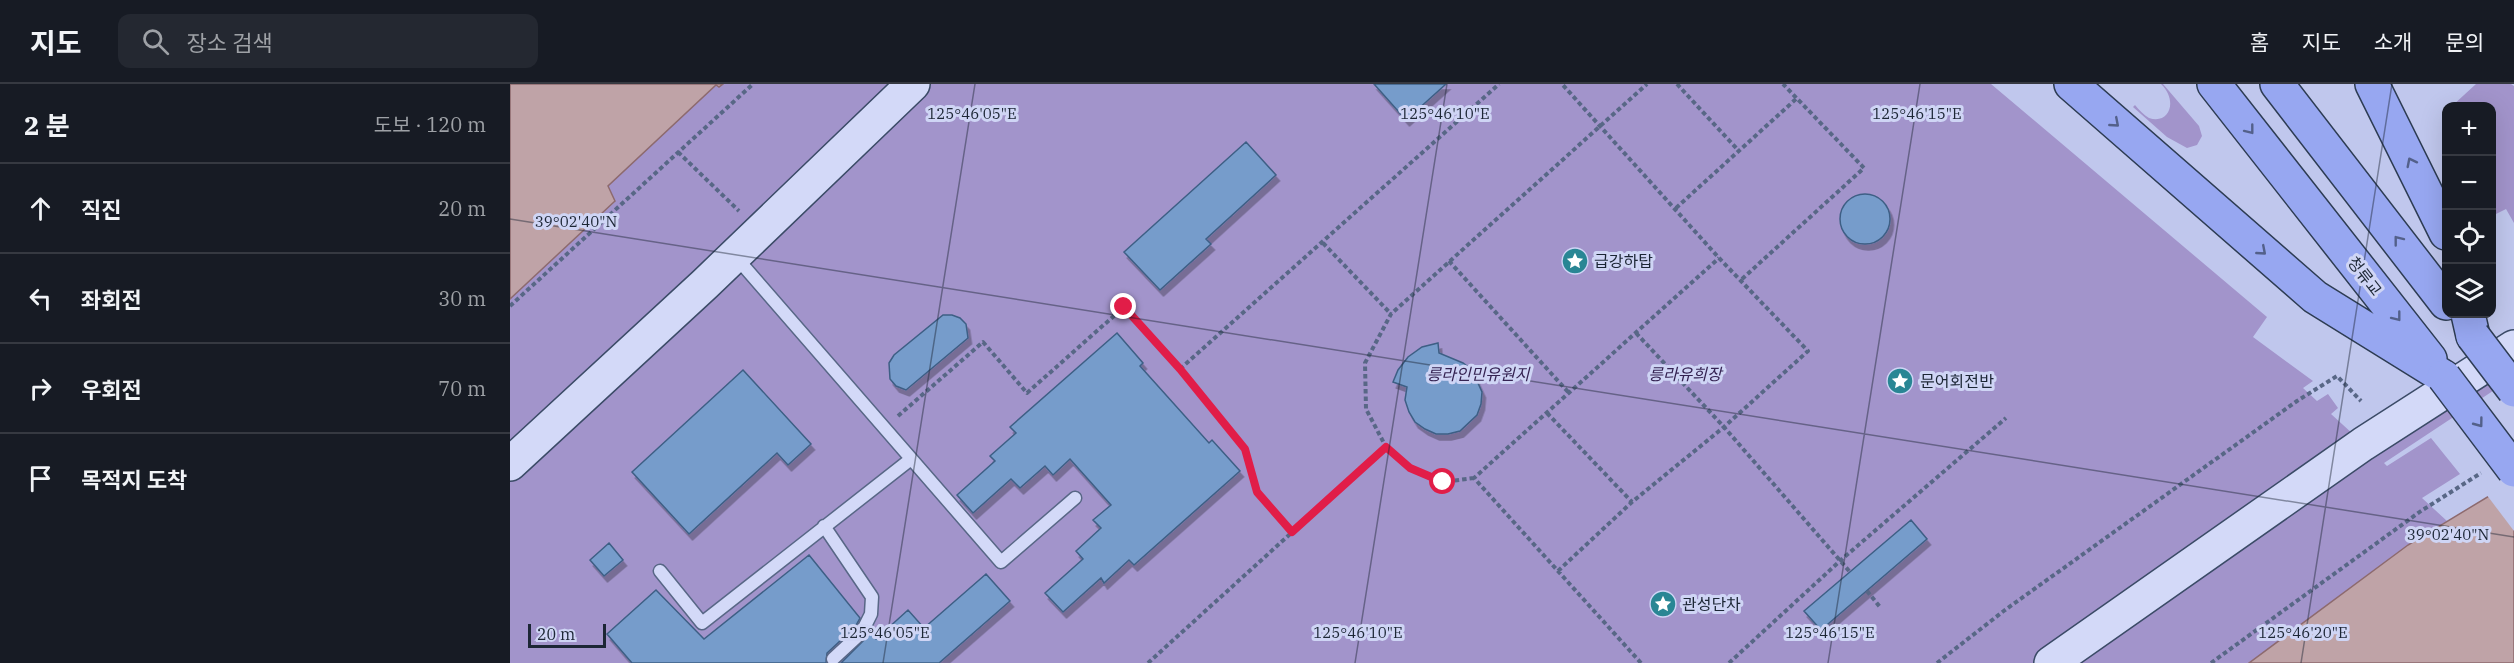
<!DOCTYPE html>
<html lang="ko">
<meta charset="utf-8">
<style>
:root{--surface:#171b24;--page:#242831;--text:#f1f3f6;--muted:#9ea1a6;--line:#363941}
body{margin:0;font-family:"IBM Plex Serif","Noto Sans KR",serif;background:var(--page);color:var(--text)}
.controls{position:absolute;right:18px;top:18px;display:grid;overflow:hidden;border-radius:12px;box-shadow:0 6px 24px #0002}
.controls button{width:54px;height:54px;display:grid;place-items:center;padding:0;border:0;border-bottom:2px solid var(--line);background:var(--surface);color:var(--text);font:30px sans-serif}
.scale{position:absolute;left:18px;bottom:15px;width:78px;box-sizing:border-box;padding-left:6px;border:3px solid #1c2635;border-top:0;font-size:16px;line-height:21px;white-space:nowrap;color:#1c2635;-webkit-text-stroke:4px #cfd5f5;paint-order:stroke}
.stop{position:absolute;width:18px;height:18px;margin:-14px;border:4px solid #e11d48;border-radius:50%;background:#fff}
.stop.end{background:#e11d48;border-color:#fff;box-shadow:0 2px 6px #0008}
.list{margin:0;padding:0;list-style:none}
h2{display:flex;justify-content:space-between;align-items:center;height:78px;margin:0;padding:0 24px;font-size:26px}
h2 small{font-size:20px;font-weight:400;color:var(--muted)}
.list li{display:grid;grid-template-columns:39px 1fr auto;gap:18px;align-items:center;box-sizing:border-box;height:90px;padding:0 24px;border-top:2px solid var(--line)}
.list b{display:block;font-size:22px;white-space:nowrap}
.list em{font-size:20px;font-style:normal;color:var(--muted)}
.icon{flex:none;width:33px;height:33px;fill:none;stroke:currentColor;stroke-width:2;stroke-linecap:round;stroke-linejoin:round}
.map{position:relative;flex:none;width:2004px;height:579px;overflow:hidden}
header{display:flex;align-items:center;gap:36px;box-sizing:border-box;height:84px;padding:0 30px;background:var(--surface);border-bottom:2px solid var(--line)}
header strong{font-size:28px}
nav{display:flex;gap:33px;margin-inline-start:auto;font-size:21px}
.search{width:420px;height:54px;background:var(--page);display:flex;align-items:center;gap:15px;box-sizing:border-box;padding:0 21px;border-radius:12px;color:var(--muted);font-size:22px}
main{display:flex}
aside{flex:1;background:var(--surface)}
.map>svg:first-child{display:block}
.green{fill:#a294cb}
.water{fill:#bfa3a7;stroke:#8d6a6e;stroke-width:1.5}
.pier{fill:#c0c7ed}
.building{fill:#769ccb;stroke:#3e5f85;stroke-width:1.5;filter:url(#shadow)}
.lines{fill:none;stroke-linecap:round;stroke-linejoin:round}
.lane-casing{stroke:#586786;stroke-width:15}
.secondary-casing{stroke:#3b4b67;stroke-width:36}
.primary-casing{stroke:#2d3c53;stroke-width:36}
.path{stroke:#586786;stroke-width:4;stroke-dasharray:4.5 3;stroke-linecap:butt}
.lane{stroke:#d3d9f8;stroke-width:12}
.secondary{stroke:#d3d9f8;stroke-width:33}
.primary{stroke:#97a7f1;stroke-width:33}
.primary-bridge-casing{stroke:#2d3c53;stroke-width:36;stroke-linecap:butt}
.primary-bridge{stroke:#97a7f1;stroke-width:33}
.oneway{stroke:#53608a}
.route{stroke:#e11d48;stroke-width:8}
.ticks{fill:none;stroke:#1c2635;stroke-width:1.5;stroke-opacity:0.45}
.labels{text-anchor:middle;stroke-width:6;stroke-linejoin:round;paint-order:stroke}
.poi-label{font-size:16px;fill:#1c2635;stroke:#cfd5f5;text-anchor:start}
.street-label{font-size:16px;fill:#1c2635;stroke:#cfd5f5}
.park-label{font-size:16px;font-style:italic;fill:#352352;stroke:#cfd5f5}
.ticks-label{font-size:15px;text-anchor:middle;fill:#1c2635;stroke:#cfd5f5;stroke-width:6;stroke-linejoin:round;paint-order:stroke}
</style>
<header>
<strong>지도</strong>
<div class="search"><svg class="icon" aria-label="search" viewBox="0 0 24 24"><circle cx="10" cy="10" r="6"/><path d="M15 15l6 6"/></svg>장소 검색</div>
<nav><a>홈</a><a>지도</a><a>소개</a><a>문의</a></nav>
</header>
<main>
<aside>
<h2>2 분<small>도보 · 120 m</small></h2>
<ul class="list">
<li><svg class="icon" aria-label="ahead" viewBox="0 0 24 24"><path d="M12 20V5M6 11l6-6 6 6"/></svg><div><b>직진</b></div><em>20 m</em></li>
<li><svg class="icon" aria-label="left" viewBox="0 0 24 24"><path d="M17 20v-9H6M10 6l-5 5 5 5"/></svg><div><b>좌회전</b></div><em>30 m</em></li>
<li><svg class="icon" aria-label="right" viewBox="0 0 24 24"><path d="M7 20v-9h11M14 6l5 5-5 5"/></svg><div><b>우회전</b></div><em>70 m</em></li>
<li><svg class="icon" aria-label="arrive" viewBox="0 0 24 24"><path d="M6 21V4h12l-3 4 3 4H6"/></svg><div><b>목적지 도착</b></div></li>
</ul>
</aside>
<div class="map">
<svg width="2004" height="579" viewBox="0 0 2004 579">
<defs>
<filter id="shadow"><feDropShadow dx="3.5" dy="6" stdDeviation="0" flood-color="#0004"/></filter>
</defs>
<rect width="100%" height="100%" fill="#c0c7ed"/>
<path class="green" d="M213,0H1481L1757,233L1743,253L1803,297L1793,304L1807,317L1818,310L1828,324L1821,330L1866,371L2004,282V293L1874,379L1877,382L1921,354L1950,390L1912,414L1937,437L1898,461L1739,579H0V215L105,118L97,102L206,1L209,3Z
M1651,0H1653L1689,42L1692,52L1687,61L1677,64L1657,53L1623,23L1625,21C1629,26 1634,31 1639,34C1660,41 1668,16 1651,0Z
M1966,0H2001L2004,2V139L1996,125L1982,132V22H1942Z"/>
<path class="water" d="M0,0H213L209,3L206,1L98,102L105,117L0,215Z
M2004,397V579H1739L1898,461Z"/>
<path class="pier" d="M2004,394V447L1976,410Z"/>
<path class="building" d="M864,0H936L896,36Z
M736,58L766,91L696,155L701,160L650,206L614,168Z
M1330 135a25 25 0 1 1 50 0a25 25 0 1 1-50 0Z
M433,231H442L450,234L456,240L458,254L396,306L386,302L380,295L379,279L384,271Z
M607,249L633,279L630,282L699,359L702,356L730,387L624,481L619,476L594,499L591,494L553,528L535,509L573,475L566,467L591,444L583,436L601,421L560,375L543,391L535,382L510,404L501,395L463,429L447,411L485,377L480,372L506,349L500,343Z
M928,259L929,269L953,279L962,286L972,308L971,320L967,331L950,347L938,350H926L915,345L905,338L899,328L895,316L897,303L883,298L888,286L898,273L912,263Z
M233,286L301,360L278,381L267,369L179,450L122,388Z
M1401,436L1417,455L1311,546L1294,527Z
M99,459L113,476L94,492L80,476Z
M299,471L350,534L345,543L317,569L316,579H122L97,550L146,506L194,555Z
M476,490L500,517L429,579H331L361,549L366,555L398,526L414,544Z"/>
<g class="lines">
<defs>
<path id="lane" d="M225,172L491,478L565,414
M314,442L362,513L361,530L352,548L323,575
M150,487L192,539L401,375"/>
<path id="secondary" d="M0,380L195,200L403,0
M1541,579L1853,360L2004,263"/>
<path id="primary" d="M1561,0L1805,213L1934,293
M1704,0L1920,275
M1767,0L1936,219
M1862,0L1936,149
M1958,230L1963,252"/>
</defs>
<use href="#lane" class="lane-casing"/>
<use href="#secondary" class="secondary-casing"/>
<use href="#primary" class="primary-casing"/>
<path class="path" d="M1167,0L1229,67
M168,68L229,127
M1166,124L1286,15
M813,159L881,230
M939,177L1059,309
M1232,195L1354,84L1273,0
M0,222L243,0
M1126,249L1214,343L1340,488
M670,285L989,0
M1037,329L1122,418
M388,332L473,258L517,309L614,223L670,285L735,365L748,408L782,448
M964,394L933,398L900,384L876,363L856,325L855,279L881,230L1137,0
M1048,487L1122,418L1214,343L1298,267L1209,174L1052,0
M1357,507L1370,523
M638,579L876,363
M1131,579L964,394L1209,174
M1219,579L1331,476L1496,334
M1427,579L1495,526L1787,317L1827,292L1851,317
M1701,579L1911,427L1971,389"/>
<use href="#lane" class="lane"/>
<use href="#secondary" class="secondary"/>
<use href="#primary" class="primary"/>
<defs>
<path id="primary-bridge" d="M1963,252L2004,306
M1934,293L2004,386"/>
</defs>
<use href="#primary-bridge" class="primary-bridge-casing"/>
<use href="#primary-bridge" class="primary-bridge"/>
</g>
<defs><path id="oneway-chevron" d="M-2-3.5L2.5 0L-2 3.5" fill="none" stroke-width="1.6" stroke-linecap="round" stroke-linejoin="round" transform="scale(1.5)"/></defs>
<g class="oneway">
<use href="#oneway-chevron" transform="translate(1605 39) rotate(41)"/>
<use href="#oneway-chevron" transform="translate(1740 46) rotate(52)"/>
<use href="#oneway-chevron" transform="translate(1901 78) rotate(-117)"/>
<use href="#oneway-chevron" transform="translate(1888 156) rotate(-128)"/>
<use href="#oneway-chevron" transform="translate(1752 167) rotate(41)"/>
<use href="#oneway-chevron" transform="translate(1887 233) rotate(52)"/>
<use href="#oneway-chevron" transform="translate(1969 339) rotate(53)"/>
</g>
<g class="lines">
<path class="route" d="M614,223L670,285L735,365L747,408L782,448L876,363L900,384L933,398"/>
</g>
<path class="ticks" d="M0,135L2004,453M373,579L465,0M845,579L937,0M1318,579L1410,0M1791,579L1882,0"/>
<defs>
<symbol id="sight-disc" viewBox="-11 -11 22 22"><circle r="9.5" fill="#298694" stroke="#cfd5f5"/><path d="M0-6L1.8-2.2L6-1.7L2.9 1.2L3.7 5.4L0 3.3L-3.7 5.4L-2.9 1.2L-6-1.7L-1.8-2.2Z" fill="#fff"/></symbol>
</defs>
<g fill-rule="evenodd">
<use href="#sight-disc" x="1050" y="162" width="30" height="30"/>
<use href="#sight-disc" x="1375" y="282" width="30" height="30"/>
<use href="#sight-disc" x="1138" y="505" width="30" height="30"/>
</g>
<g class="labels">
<g class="poi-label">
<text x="1084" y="183">급강하탑</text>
<text x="1410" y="303">문어회전반</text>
<text x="1172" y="526">관성단차</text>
</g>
<g class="street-label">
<text transform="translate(1855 192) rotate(52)" y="6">청류교</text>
</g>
<g class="park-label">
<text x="968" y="296">릉라인민유원지</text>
<text x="1175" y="296">릉라유희장</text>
</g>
</g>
<g class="ticks-label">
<text x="462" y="35">125°46'05"E</text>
<text x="935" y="35">125°46'10"E</text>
<text x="1407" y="35">125°46'15"E</text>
<text x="66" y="143">39°02'40"N</text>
<text x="1938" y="456">39°02'40"N</text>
<text x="375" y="554">125°46'05"E</text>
<text x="848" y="554">125°46'10"E</text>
<text x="1320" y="554">125°46'15"E</text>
<text x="1793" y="554">125°46'20"E</text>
</g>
</svg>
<div class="controls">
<button>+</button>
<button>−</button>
<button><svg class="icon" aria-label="locate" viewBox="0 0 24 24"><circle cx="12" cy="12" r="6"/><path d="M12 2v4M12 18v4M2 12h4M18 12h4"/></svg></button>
<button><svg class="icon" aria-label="layers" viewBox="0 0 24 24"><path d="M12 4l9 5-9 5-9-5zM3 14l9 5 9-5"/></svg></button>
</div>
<div class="scale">20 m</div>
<div class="stop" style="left:933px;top:398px"></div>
<div class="stop end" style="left:614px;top:223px"></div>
</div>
</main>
